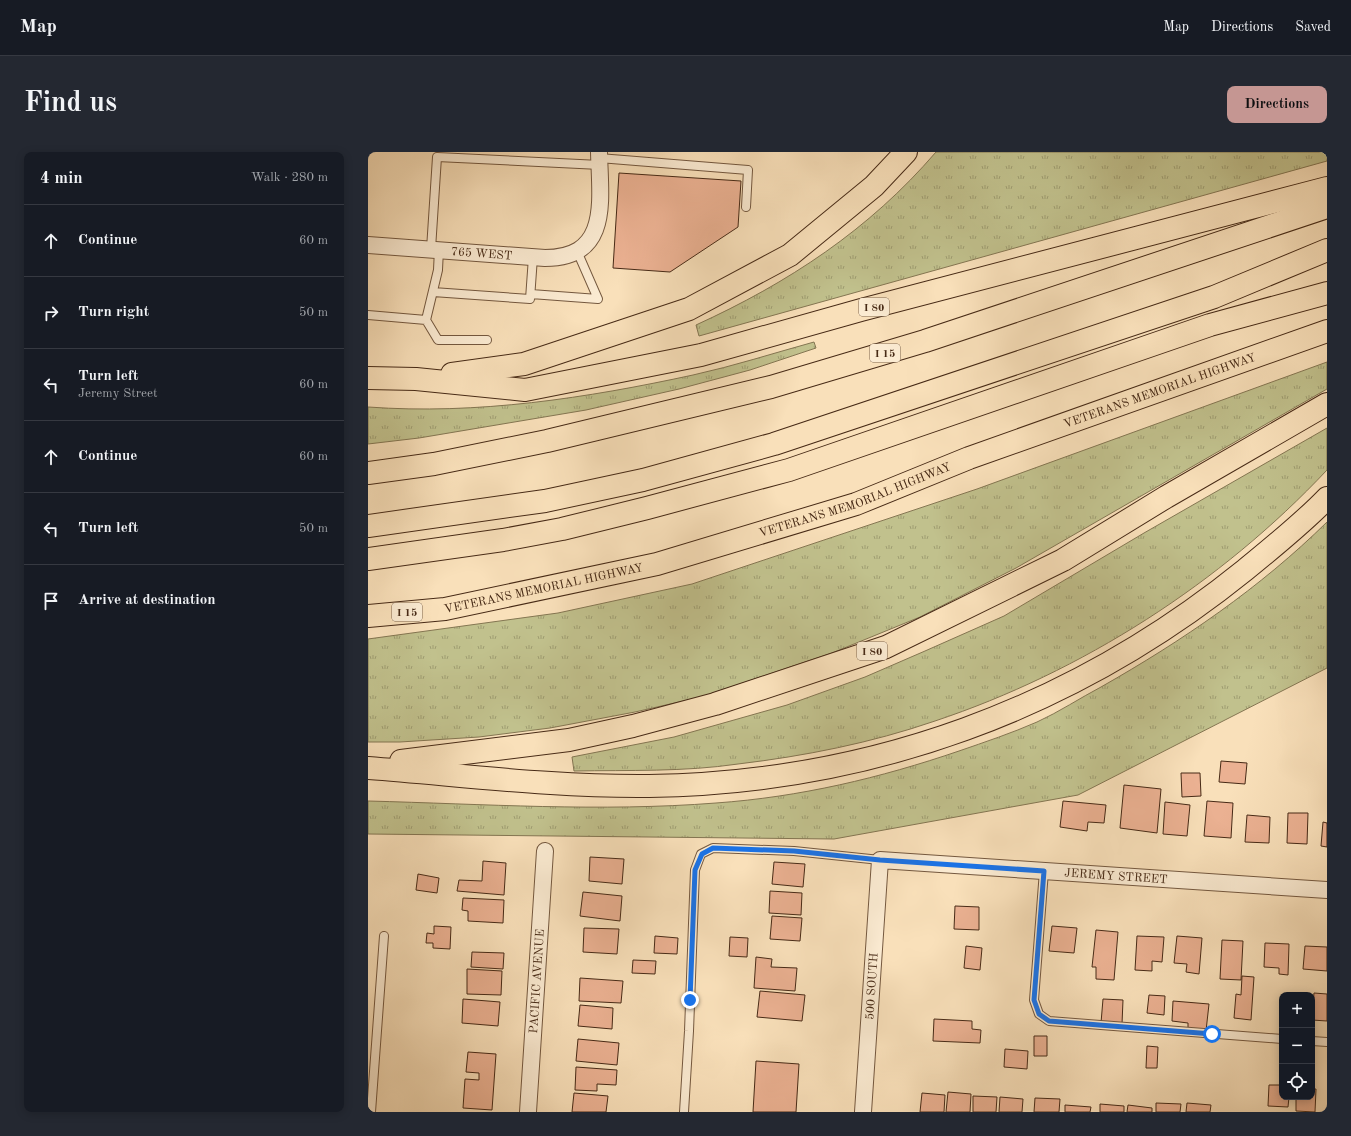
<!DOCTYPE html>
<meta charset="utf-8">
<style>
:root{--surface:#171b24;--page:#242831;--text:#f1f3f6;--muted:#9ea1a6;--line:#363941;--accent:#c59692}
body{margin:0;font-family:"Old Standard TT",serif;background:var(--page);color:var(--text)}
.controls{position:absolute;right:12px;bottom:12px;display:grid;overflow:hidden;border-radius:8px;box-shadow:0 2px 10px #0003}
.controls button{width:36px;height:36px;display:grid;place-items:center;padding:0;border:0;border-bottom:1px solid var(--line);background:var(--surface);color:var(--text);font:20px sans-serif}
.stop{position:absolute;width:12px;height:12px;margin:-9px;border:3px solid #1a73e8;border-radius:50%;background:#fff}
.stop.end{background:#1a73e8;border-color:#fff;box-shadow:0 1px 4px #0008}
.list{margin:0;padding:0;list-style:none}
h2{display:flex;justify-content:space-between;align-items:center;height:52px;margin:0;padding:0 16px;font-size:17px}
h2 small{font-size:13px;font-weight:400;color:var(--muted)}
.list li{display:grid;grid-template-columns:26px 1fr auto;gap:12px;align-items:center;box-sizing:border-box;height:72px;padding:0 16px;border-top:1px solid var(--line)}
.list b{display:block;font-size:15px;white-space:nowrap}
.list p{margin:0;font-size:13px;white-space:nowrap;color:var(--muted)}
.list em{font-size:13px;font-style:normal;color:var(--muted)}
.icon{flex:none;width:22px;height:22px;fill:none;stroke:currentColor;stroke-width:2;stroke-linecap:round;stroke-linejoin:round}
.map{position:relative;flex:none;width:959px;height:960px;overflow:hidden;border-radius:8px}
header{display:flex;align-items:center;gap:24px;box-sizing:border-box;height:56px;padding:0 20px;background:var(--surface);border-bottom:1px solid var(--line)}
header strong{font-size:19px}
nav{display:flex;gap:22px;margin-inline-start:auto;font-size:14px}
.intro{display:flex;align-items:center;justify-content:space-between;box-sizing:border-box;height:96px;padding:0 24px}
h1{margin:0;font-size:28px}
.button{padding:10px 18px;border-radius:8px;background:var(--accent);color:#111;font-size:14px;font-weight:700}
main{display:flex;gap:24px;padding:0 24px}
aside{flex:1;background:var(--surface);border-radius:8px;box-shadow:0 2px 10px #0003}
.map>svg:first-child{display:block}
.grass{fill:url(#grass-tufts);stroke:#847652}
.building{fill:#ebb192;stroke:#472a16}
.lines{fill:none;stroke-linecap:round;stroke-linejoin:round}
.lane-casing{stroke:#74583f;stroke-width:10}
.street-casing{stroke:#74583f;stroke-width:18}
.highway-casing{stroke:#472a16;stroke-width:24}
.lane{stroke:#fbebd2;stroke-width:8}
.street{stroke:#fbebd2;stroke-width:16}
.highway{stroke:#f9e0ba;stroke-width:22}
.route{stroke:#1a73e8;stroke-width:5}
.labels{text-anchor:middle;stroke-width:3;stroke-linejoin:round;paint-order:stroke}
.shield{fill:#fbebd2;stroke:#7d644e;stroke-width:1}
.shield-label{font-size:11px;font-weight:bold;fill:#472a16}
.street-label{font-size:12px;fill:#472a16;stroke:#fbebd2}
</style>
<header>
<strong>Map</strong>
<nav><a>Map</a><a>Directions</a><a>Saved</a></nav>
</header>
<div class="intro"><h1>Find us</h1><a class="button">Directions</a></div>
<main>
<aside>
<h2>4 min<small>Walk · 280 m</small></h2>
<ul class="list">
<li><svg class="icon" aria-label="ahead" viewBox="0 0 24 24"><path d="M12 20V5M6 11l6-6 6 6"/></svg><div><b>Continue</b></div><em>60 m</em></li>
<li><svg class="icon" aria-label="right" viewBox="0 0 24 24"><path d="M7 20v-9h11M14 6l5 5-5 5"/></svg><div><b>Turn right</b></div><em>50 m</em></li>
<li><svg class="icon" aria-label="left" viewBox="0 0 24 24"><path d="M17 20v-9H6M10 6l-5 5 5 5"/></svg><div><b>Turn left</b><p>Jeremy Street</p></div><em>60 m</em></li>
<li><svg class="icon" aria-label="ahead" viewBox="0 0 24 24"><path d="M12 20V5M6 11l6-6 6 6"/></svg><div><b>Continue</b></div><em>60 m</em></li>
<li><svg class="icon" aria-label="left" viewBox="0 0 24 24"><path d="M17 20v-9H6M10 6l-5 5 5 5"/></svg><div><b>Turn left</b></div><em>50 m</em></li>
<li><svg class="icon" aria-label="arrive" viewBox="0 0 24 24"><path d="M6 21V4h12l-3 4 3 4H6"/></svg><div><b>Arrive at destination</b></div></li>
</ul>
</aside>
<div class="map">
<svg width="959" height="960" viewBox="0 0 959 960">
<defs>
<pattern id="grass-tufts" width="24" height="20" patternUnits="userSpaceOnUse"><rect width="24" height="20" fill="#c1c18d"/><path d="M3 7l-1-3M5 7V3M7 7l1-3M15 17l-1-3M17 17v-4M19 17l1-3" fill="none" stroke="#9f9d72"/></pattern>
</defs>
<rect width="100%" height="100%" fill="#f9e0ba"/>
<filter id="stains"><feTurbulence type="fractalNoise" baseFrequency=".005" numOctaves="4"/><feColorMatrix values="0 0 0 0 .2 0 0 0 0 .09 0 0 0 0 .02 0 0 0 .5 -.17"/></filter>
<radialGradient id="worn" r=".72"><stop offset=".6" stop-color="#630" stop-opacity="0"/><stop offset="1" stop-color="#630" stop-opacity=".3"/></radialGradient>
<path class="grass" d="M568,0H959V9L331,184L328,173C420,131 501,78 568,0Z
M446,190L448,196L382,218L311,237L218,258L51,286L0,292V255C109,263 219,246 325,223C366,214 406,201 446,190Z
M959,210V237L648,416L552,465L464,501L333,545L267,560L182,576L111,585L32,590H0V487L190,461L324,432L609,337Z
M959,276V318C853,431 714,520 567,569C503,591 437,604 370,612C316,620 261,618 206,619L204,605L306,585L419,553L497,525L557,499L636,464L776,381Z
M959,370V516L710,643L466,687L0,682V649C116,652 233,660 348,651C432,645 512,626 591,599C617,590 644,581 669,570C691,560 712,546 733,535C814,489 892,436 959,370Z"/>
<path class="building" d="M251,21L373,29L370,75L302,120L245,116Z
M853,609L879,611L877,632L851,630Z
M813,621H832L833,644L814,645Z
M756,633L793,637L789,681L752,676Z
M695,649L738,653L736,671L720,670L719,679L692,675Z
M839,649L865,651L863,686L836,684Z
M797,650L822,653L819,684L795,682Z
M920,661H940L939,692L919,691Z
M879,663L902,665L901,691L877,690Z
M955,670L959,671V695L953,694Z
M222,705L256,707L254,732L221,729Z
M115,709L138,711L136,743L89,739L91,728L114,729Z
M406,710L437,712L435,735L404,732Z
M50,722L71,726L69,741L48,738Z
M402,739L434,741L433,763L401,761Z
M215,740L254,744L252,769L212,764Z
M95,746L136,748L135,771L100,769V759L94,758Z
M587,754L611,755V778L586,777Z
M404,764L434,766L432,789L402,787Z
M66,774L83,775L82,797L65,796V791H58L59,781L66,782Z
M684,774L709,776L706,801L681,799Z
M216,776L251,777L249,802L215,800Z
M728,778L750,780L746,828L728,827V815H724Z
M287,784L310,786L309,802L286,801Z
M769,784L796,785L794,810L784,809V819L767,818Z
M809,784L834,786L831,822L818,820L819,812L806,811Z
M362,785L380,786L379,805L361,804Z
M854,788L875,789L873,828L852,827Z
M897,791L921,792L920,823L911,822V816L896,815Z
M598,794L614,796L612,818L596,816Z
M937,794L959,795V819L935,817Z
M104,800L136,801L135,817L103,815Z
M388,805L404,807L403,815L429,816L427,839L386,836Z
M265,808L288,809L287,822L264,821Z
M99,817L134,819L133,843L99,842Z
M874,824L886,825L883,868L866,866L868,842L873,843Z
M212,826L255,829L253,851L211,849Z
M392,839L437,843L434,869L389,865Z
M946,841L959,842V869L944,868Z
M781,843L797,844L796,863L779,861Z
M95,847L132,850L130,874L94,871Z
M735,847L755,848L754,872L733,871Z
M805,849L841,852L838,879L820,877V871L804,869Z
M212,853L245,856L244,877L210,874Z
M566,867L604,869V877L613,878L612,891L565,889Z
M666,884H679V904H666Z
M210,887L251,891L249,913L208,909Z
M779,894L790,895L789,916H778Z
M637,897L660,899L659,917L636,915Z
M100,900L128,902L124,958L95,956L97,927L111,928V921L98,920Z
M388,909L431,912L428,960H385Z
M208,915L249,918L248,933L229,932V939L207,938Z
M901,933H914V945H921L920,955L900,954Z
M944,937H948L947,960L928,959V945H944Z
M580,940L603,942L602,960H578Z
M206,941L240,944L238,960H204Z
M554,941L577,943L576,960H552Z
M605,944L629,945L628,960H605Z
M632,945L655,947L654,960H631Z
M667,946L692,947L691,960H666Z
M788,951L813,952L812,960H788Z
M819,951L843,953L842,960H818Z
M732,952L756,954V960H732Z
M697,953L723,955L722,960H697Z
M760,953L784,956V960H759Z"/>
<g class="lines">
<defs>
<path id="lane" d="M231,6L380,18L378,55
M63,97L69,5L232,13
M65,140L162,147L165,105
M163,142L230,147L209,99
M0,163L58,168L70,118L71,97
M58,168L70,188H119
M676,719L666,848L671,862L681,869L914,887
M944,889L959,890
M3,960L16,784
M316,960L321,879L327,718L333,702L345,696L426,699L512,708"/>
<g id="street">
<path id="s1" d="M0,93L177,106C243,106 232,48 231,0"/>
<path id="s2" d="M160,960L177,699"/>
<path id="s3" d="M495,960L512,708L959,738"/>
</g>
<g id="highway">
<path d="M84,222L156,212L321,157L422,103L506,34L538,0"/>
<path d="M0,226L48,227L157,238L333,203L493,158L959,36"/>
<path d="M0,321L66,312L179,289L403,235L557,189L959,55"/>
<path d="M0,374L177,349L275,328L406,292L846,145L959,98"/>
<path d="M0,407L135,388L194,377L279,356L421,318L842,173L959,141"/>
<path id="s4" d="M0,464L77,457L289,412L488,352L601,306L959,179"/>
<path d="M33,609L201,588L265,574L347,552L518,495L695,408L798,345L959,252"/>
<path d="M0,616C93,623 187,635 281,634C502,631 705,557 877,418C905,395 934,372 959,346"/>
</g>
</defs>
<use href="#lane" class="lane-casing"/>
<use href="#street" class="street-casing"/>
<use href="#highway" class="highway-casing"/>
<use href="#lane" class="lane"/>
<use href="#street" class="street"/>
<use href="#highway" class="highway"/>
</g>
<g class="lines">
<path class="route" d="M322,848L327,718L334,702L345,696L426,699L512,708L676,719L666,848L671,862L681,869L844,882"/>
</g>
<g class="labels">
<g class="shield">
<rect x="491" y="146" width="30" height="18" rx="3"/>
<rect x="502" y="192" width="30" height="18" rx="3"/>
<rect x="24" y="451" width="30" height="18" rx="3"/>
<rect x="489" y="490" width="30" height="18" rx="3"/>
</g>
<g class="shield-label">
<text x="506" y="159">I 80</text>
<text x="517" y="205">I 15</text>
<text x="39" y="464">I 15</text>
<text x="504" y="503">I 80</text>
</g>
<g class="street-label">
<text dy="4" stroke="none"><textPath href="#s1" startOffset="114">765 WEST</textPath></text>
<text dy="4" stroke="none"><textPath href="#s4" startOffset="826">VETERANS MEMORIAL HIGHWAY</textPath></text>
<text dy="4" stroke="none"><textPath href="#s4" startOffset="502">VETERANS MEMORIAL HIGHWAY</textPath></text>
<text dy="4" stroke="none"><textPath href="#s4" startOffset="178">VETERANS MEMORIAL HIGHWAY</textPath></text>
<text dy="4" stroke="none"><textPath href="#s3" startOffset="489">JEREMY STREET</textPath></text>
<text dy="4" stroke="none"><textPath href="#s2" startOffset="131">PACIFIC AVENUE</textPath></text>
<text dy="4" stroke="none"><textPath href="#s3" startOffset="126">500 SOUTH</textPath></text>
</g>
</g>
<rect width="100%" height="100%" filter="url(#stains)"/>
<rect width="100%" height="100%" fill="url(#worn)"/>
</svg>
<div class="controls">
<button>+</button>
<button>−</button>
<button><svg class="icon" aria-label="locate" viewBox="0 0 24 24"><circle cx="12" cy="12" r="6"/><path d="M12 2v4M12 18v4M2 12h4M18 12h4"/></svg></button>
</div>
<div class="stop" style="left:844px;top:882px"></div>
<div class="stop end" style="left:322px;top:848px"></div>
</div>
</main>
